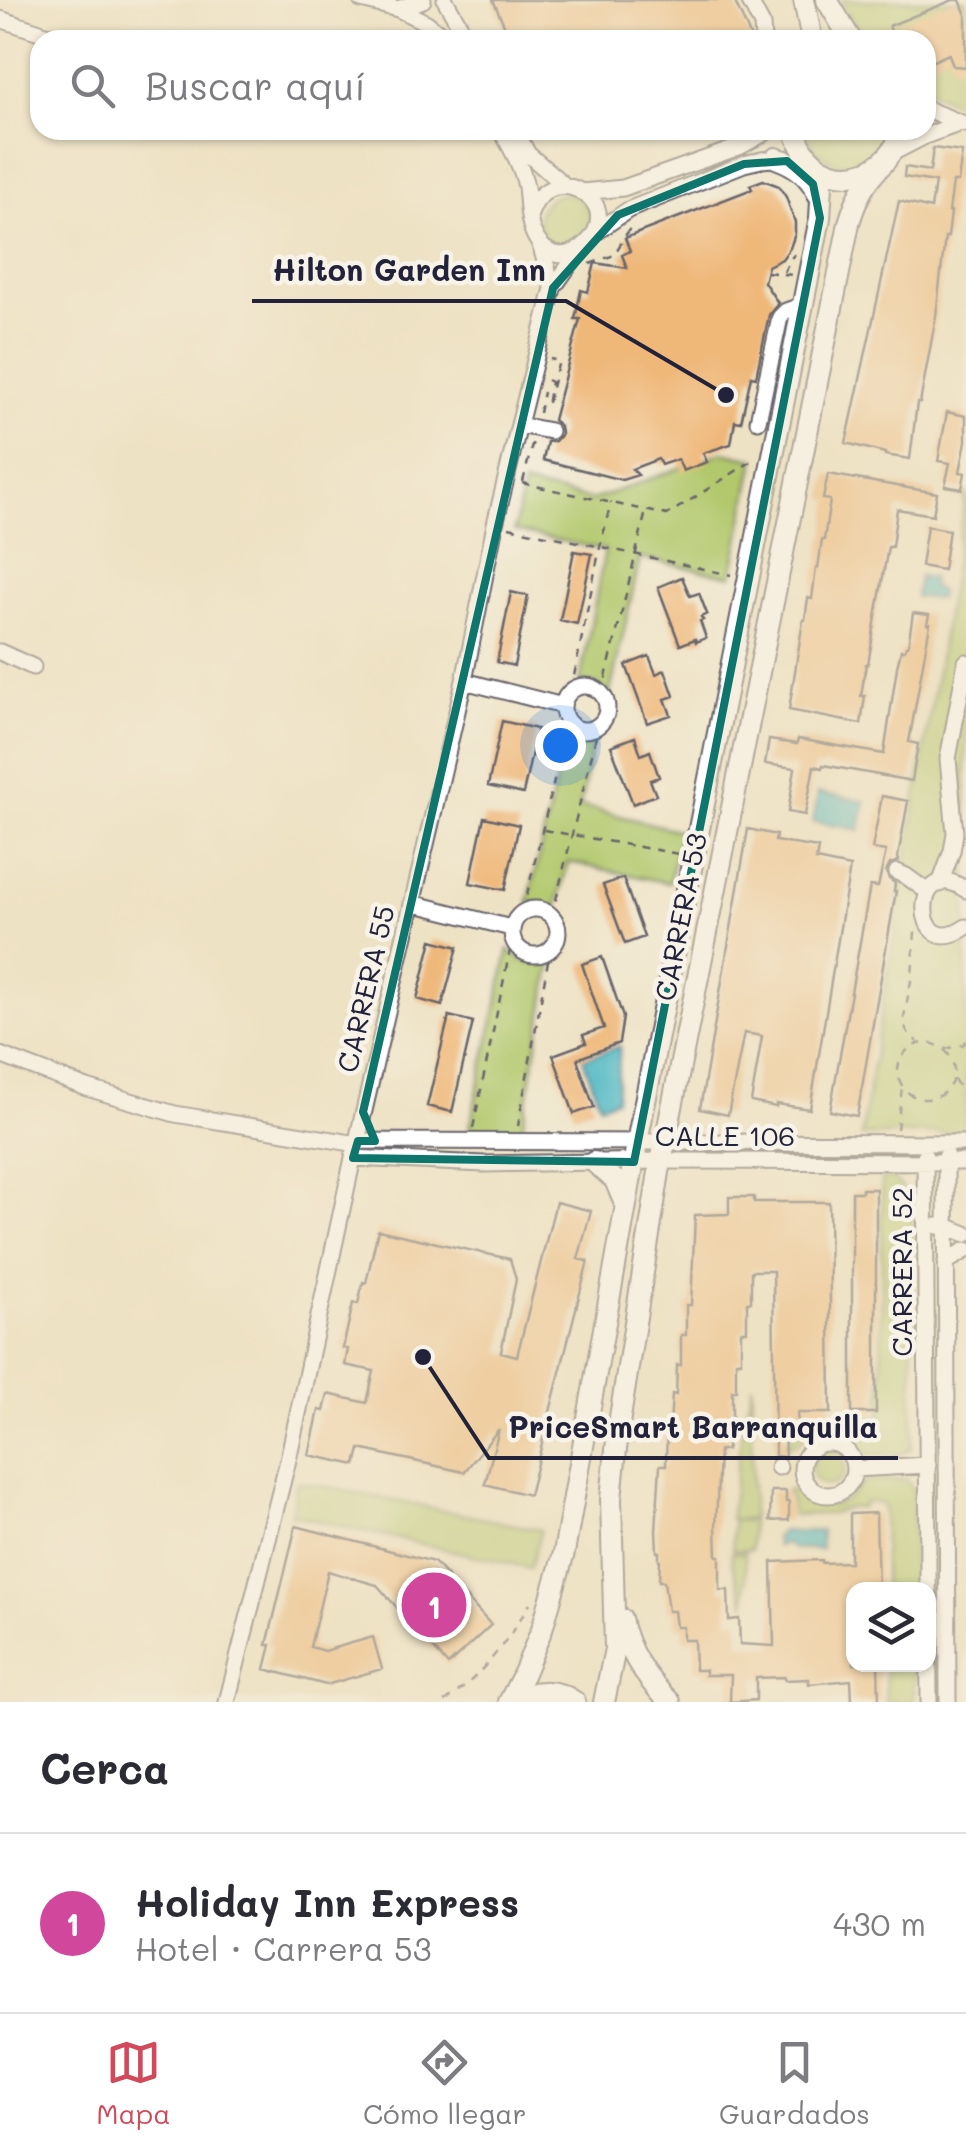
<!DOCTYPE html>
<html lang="es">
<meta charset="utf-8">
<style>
:root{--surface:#fff;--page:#f7f7f7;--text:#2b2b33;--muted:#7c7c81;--line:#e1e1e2;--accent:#d1495b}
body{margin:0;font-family:Mali,sans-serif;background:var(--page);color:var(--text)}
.controls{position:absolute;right:30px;bottom:30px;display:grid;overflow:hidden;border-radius:20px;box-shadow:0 2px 8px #0004}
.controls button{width:90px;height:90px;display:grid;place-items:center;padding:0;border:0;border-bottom:2px solid var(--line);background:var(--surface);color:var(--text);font:50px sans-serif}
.you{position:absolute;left:560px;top:745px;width:35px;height:35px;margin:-25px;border:8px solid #fff;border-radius:50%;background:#1a73e8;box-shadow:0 0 0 15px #1a73e833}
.badge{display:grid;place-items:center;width:65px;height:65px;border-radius:50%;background:var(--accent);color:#fff;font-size:32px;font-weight:700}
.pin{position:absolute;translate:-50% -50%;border:5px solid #fff;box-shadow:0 2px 10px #0006}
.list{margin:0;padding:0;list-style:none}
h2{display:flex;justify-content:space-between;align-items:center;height:130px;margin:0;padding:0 40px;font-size:42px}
h2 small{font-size:32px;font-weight:400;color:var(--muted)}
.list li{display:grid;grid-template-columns:65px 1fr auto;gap:30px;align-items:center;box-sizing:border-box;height:180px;padding:0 40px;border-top:2px solid var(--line)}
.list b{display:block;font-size:38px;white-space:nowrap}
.list p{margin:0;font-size:32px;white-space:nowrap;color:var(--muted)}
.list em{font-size:32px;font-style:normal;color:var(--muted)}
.icon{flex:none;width:55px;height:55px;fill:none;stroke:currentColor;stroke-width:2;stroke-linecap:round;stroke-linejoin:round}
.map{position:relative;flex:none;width:966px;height:1702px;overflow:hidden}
.search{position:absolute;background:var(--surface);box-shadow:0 2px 8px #0004;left:30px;right:30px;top:30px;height:110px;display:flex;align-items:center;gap:25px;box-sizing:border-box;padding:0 35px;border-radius:30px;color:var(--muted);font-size:38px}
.sheet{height:310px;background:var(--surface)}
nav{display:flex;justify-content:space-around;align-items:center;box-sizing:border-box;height:140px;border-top:2px solid var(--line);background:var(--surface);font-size:28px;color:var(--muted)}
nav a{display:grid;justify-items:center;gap:5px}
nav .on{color:var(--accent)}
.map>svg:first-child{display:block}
.green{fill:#b2c86c;stroke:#6a7554;stroke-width:2.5}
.water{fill:#47b5c2;stroke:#346c7e;stroke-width:2.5}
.building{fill:#efb879}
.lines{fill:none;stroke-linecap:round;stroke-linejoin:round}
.minor-casing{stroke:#69656b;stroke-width:19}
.major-casing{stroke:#69656b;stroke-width:24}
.path{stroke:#69656b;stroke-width:2.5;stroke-dasharray:8 8;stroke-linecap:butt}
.minor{stroke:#fff;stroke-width:15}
.major{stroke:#fff;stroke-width:20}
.marked{fill:none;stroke:#0f766e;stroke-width:8;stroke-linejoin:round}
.labels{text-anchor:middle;stroke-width:9;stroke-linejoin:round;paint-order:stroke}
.street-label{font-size:28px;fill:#22223b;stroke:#f7f3e8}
.leader{fill:none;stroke:#22223b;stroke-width:4}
.callout-dot{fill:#22223b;stroke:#f7f3e8;stroke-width:4}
.callout-label{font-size:30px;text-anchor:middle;font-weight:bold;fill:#22223b;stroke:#f7f3e8;stroke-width:9;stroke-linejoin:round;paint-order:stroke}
</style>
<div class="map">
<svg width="966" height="1702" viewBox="0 0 966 1702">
<rect width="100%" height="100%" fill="#f7f3e8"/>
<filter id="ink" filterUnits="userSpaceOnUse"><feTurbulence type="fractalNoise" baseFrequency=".01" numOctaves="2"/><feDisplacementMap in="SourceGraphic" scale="20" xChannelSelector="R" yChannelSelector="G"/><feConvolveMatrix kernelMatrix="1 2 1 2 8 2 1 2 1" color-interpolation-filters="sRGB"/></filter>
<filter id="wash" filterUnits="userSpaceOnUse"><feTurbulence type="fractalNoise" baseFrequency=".0048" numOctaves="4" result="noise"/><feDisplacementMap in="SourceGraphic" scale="40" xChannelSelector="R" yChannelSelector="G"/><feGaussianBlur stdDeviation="2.25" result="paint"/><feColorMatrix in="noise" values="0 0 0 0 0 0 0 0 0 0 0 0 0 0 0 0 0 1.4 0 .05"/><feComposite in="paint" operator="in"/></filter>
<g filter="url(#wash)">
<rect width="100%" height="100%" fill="#eee2c4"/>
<path class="green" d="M841,0H966V105L953,102L926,89V40H864Z
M806,130H894C882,176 818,178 806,130Z
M538 220a26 26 0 1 1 52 0a26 26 0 1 1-52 0Z
M723,452L755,459L732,576L640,558L610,693L598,685L580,682L605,550L514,531L523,485L593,500Z
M966,492V1132L861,1136Z
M567,733L579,738L594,737L580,806L680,831L669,883L568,862L556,910L544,903H528Z
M509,949C522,965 533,965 552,960L522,1129L469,1130Z
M882,1178H893L912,1200L913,1436L911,1449L901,1454H863C851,1436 829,1423 807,1436C798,1441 798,1446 786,1445L792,1434L801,1428L802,1418H881Z
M752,1384V1519H730L741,1437Z
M811 1468a17 17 0 1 1 34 0a17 17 0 1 1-34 0Z
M905,1479L912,1488L913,1493V1589H884L883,1504L865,1502L862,1507L849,1508L828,1514L792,1515L791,1502L787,1490L799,1491L815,1504L833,1505L846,1500L866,1481Z
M297,1481L541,1530L530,1568L291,1515Z
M733,1520L751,1521V1550H732Z
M731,1553H745L746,1605L732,1564Z
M885,1665H914V1702H886Z"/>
<path class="water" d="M919,576L932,578L931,586L940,591L939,599L915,597Z
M818,793L865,801L860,830L813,822Z
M620,1046L616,1099L600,1105L583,1059Z
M782,1531H821V1549H793L786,1544L776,1546L775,1537Z"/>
<g id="blocks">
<path class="building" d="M493,0H734L752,40H521L517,30L506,29Z
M953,0H960L966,15V67L953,66L949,54L926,64V40H895L889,26Z
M933,148L962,152L958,182H953L949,212H951L948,237H945L936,316L920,403H917L910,459L885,455V453L846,443L899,201L931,209L935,182L904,177L905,167L930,171Z
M763,180L779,186L786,197L795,222V234L790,248L782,259L768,266L764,282L778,303L769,315L756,377L751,376L741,422L735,421L731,444L703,453L707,462L683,471L678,459L661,465L658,459L632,469L638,475L622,480L543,460L547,442L555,441L561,434L560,426L553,420L580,319H575L581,290L588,292L595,263L627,268L622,255L630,251L625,238L752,189L750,185Z
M947,412L966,416V441L960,472L965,473L962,489L945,486L950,463L938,461Z
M828,474L937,493L933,515L897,509L892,547H888L868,664H866L861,696H865L861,724L789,710L803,620H805L808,598L812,599L816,568H818L822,540H824L830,500L823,499Z
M927,526L949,530L943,570L921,566Z
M574,551L592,554L577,624L560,620Z
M682,577L690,596L699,593L707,614L701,617L703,620L700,621L706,638L696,642L695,639L680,645L658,587Z
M511,592L528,596L514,666L497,662Z
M913,613L929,615L927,624H930L909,742L918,744L912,781L823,765L822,768L814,766L805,815L788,812L795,768L765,764L769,740L797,744L798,739L884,754L897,667L901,650H905L906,646H908Z
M649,656L656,674L665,670L674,696L665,699L671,715L647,723L626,665Z
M502,721L537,729L523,794L488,786Z
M635,737L641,755L650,751L659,777L650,780L656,795L633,804L611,746Z
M882,796L908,801L898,857L899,861L890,864L886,872L889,879L895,883L894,891H896L857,1116L830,1111L870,886L878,887L886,851L872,849Z
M484,817L519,825L505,890L470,883Z
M748,829L776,835L775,841L818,848L816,860L850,867L810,1109L776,1104V1107L751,1102L762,1036L744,1033L728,1115L700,1109Z
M623,878L644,937L625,944L603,885Z
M432,940L458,947L442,1006L417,999Z
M602,957L623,1017L619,1043L577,1059L594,1107L574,1114L553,1055L586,1043L583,1035L604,1028L582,964Z
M449,1016L473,1022L452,1112L427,1106Z
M862,1189H876V1413H852V1192H862Z
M729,1197H754V1202H829L831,1413H797L798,1427H784L785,1457L775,1456L773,1271H751V1302H747V1331H741V1361H736V1391H732V1420H727V1450H719L716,1527L717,1556H720V1590H728L729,1620L739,1619L740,1644L774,1646L772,1562L822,1560V1563L850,1562V1514L876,1513L878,1590H854V1664H878L879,1702H852L851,1680L809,1684V1679L785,1680V1677L756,1678V1700L730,1702L731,1675H705V1670H695L694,1640H683V1627H676L674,1611H668L664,1581H659L660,1560H659V1552H657L656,1531L660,1465H666L667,1424L670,1425L672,1394L676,1395L677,1365H681V1335H686V1305H691L695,1215L729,1214Z
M556,1202L591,1211L578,1259L588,1261L529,1495L485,1484L499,1429L464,1472L360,1449L356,1465L309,1455L319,1410L324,1411L328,1394L367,1403L374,1371L345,1365L348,1349L343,1348L353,1303L358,1304L363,1282L366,1283L378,1230L510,1259L516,1279L501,1352L517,1356Z
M771,1491H786V1502H789V1520L770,1521Z
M296,1526L434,1562L491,1625L448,1665L377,1585L328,1571L310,1647L324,1651L373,1637L382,1669L326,1685L265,1669L271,1645H267Z"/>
</g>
</g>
<g filter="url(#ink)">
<use href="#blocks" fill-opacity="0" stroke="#69656b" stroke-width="2.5"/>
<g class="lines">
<defs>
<path id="minor" d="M361,0L398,9L423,0
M445,0L468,40
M749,0L762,25L763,40
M398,9L427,23L448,40
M0,19L64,40
M508,40L510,39
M926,109L964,124
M501,130C511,148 522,166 526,187C528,201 527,219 533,232C558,292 635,217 578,190C569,185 557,185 548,190C538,196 534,204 530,214
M515,130L528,154L565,186
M892,153L925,136L961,123
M582,192L623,188L739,147L770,130
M595,233L628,210L744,164L761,160L785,158
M540,244L553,288
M758,421L780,317L786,311L803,305
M519,425L550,431
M0,652L33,667
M464,681L563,706
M563 708a22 22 0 1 1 44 0a22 22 0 1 1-44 0Z
M897,872L906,876L928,892
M940,884L952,851L955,833L948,759L966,662
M966,890C912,851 910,965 966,927
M412,903L511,928
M512 932a23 23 0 1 1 46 0a23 23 0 1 1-46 0Z
M0,1055L87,1088L175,1114L357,1144
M358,1141L966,1143
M925,1156L929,1702
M946,1156L948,1702
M353,1158L484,1164L661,1161L966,1162
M937,1226H946L966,1234
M946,1262L966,1250
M802 1469a26 26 0 1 1 52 0a26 26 0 1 1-52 0Z
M778,1467H779
M854,1469L928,1465
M227,1702L288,1460L353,1158L464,681L495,524L519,425L553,288L580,250"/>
<path id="major" d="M804,0L812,40
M827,0L851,40
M795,130C810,191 885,189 902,130
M776,158C796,165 809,175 818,194
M594,1162L615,1180L625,1204
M621,1619C628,1653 646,1679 670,1702
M509,1702L524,1673L542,1629L564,1553L639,1132L820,218L822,184L818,166
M511,1702C532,1689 555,1688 575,1702
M604,1702L615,1649L611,1499L618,1430L659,1172L849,223C858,193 865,182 886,160"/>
</defs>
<use href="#minor" class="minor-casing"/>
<use href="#major" class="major-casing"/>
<path class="path" d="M590,264L614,255L630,228
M767,272L792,275
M784,272L790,259L795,254
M547,380L551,382L547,406L559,361L550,359
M539,413L543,392
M523,482L533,441
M522,483L667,515L755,459
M509,527L731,575
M571,691L600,547L611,502
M602,694L646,511
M544,830L679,854
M523,911L568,722
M552,916L599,725
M915,932L912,976L904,1017L906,1030L911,1037L918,1042
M898 1071a28 28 0 1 1 56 0a28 28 0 1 1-56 0Z
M945,1049L963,1045L966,1041
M954,1079L966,1098
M518,1126L550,950
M473,1128L511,945
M897,1129L902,1087
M445,1702C482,1675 508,1641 530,1603"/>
<use href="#minor" class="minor"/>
<use href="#major" class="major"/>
</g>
</g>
<path d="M0 0H966V1702H0ZM787,161L813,184L820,218L634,1162L353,1158L358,1141H375L363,1112L553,288L618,215L744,164Z" fill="#eee2c4" fill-opacity=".55" fill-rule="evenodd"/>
<path class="marked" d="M787,161L813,184L820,218L634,1162L353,1158L358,1141H375L363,1112L553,288L618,215L744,164Z"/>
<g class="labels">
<g class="street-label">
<text transform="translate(681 917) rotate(-79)" y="10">CARRERA 53</text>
<text transform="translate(366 989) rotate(-77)" y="10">CARRERA 55</text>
<text x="725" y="1146">CALLE 106</text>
<text transform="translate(902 1272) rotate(-90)" y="10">CARRERA 52</text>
</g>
</g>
<path class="leader" d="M726 395L566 301H252M423 1357L489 1458H898"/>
<g class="callout-dot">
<circle cx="726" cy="395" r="10"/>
<circle cx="423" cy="1357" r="10"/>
</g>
<g class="callout-label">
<text x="409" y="281">Hilton Garden Inn</text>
<text x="693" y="1438">PriceSmart Barranquilla</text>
</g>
</svg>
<div class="controls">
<button><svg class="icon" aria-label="layers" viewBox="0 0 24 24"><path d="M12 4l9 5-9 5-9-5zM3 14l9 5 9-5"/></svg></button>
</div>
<div class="you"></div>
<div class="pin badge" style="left:434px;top:1605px;background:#d1479c">1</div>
<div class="search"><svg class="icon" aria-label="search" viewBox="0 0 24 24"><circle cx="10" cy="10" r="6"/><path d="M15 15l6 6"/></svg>Buscar aquí</div>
</div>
<section class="sheet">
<h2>Cerca<small></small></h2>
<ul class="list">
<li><span class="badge" style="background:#d1479c">1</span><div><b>Holiday Inn Express</b><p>Hotel · Carrera 53</p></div><em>430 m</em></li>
</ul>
</section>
<nav>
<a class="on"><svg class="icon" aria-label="map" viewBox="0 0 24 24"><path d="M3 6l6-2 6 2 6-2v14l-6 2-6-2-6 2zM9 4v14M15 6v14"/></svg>Mapa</a>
<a><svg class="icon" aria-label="directions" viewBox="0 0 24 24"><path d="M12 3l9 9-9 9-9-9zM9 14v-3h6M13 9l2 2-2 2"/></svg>Cómo llegar</a>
<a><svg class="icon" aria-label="saved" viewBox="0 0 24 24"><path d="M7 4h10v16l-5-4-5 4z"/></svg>Guardados</a>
</nav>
